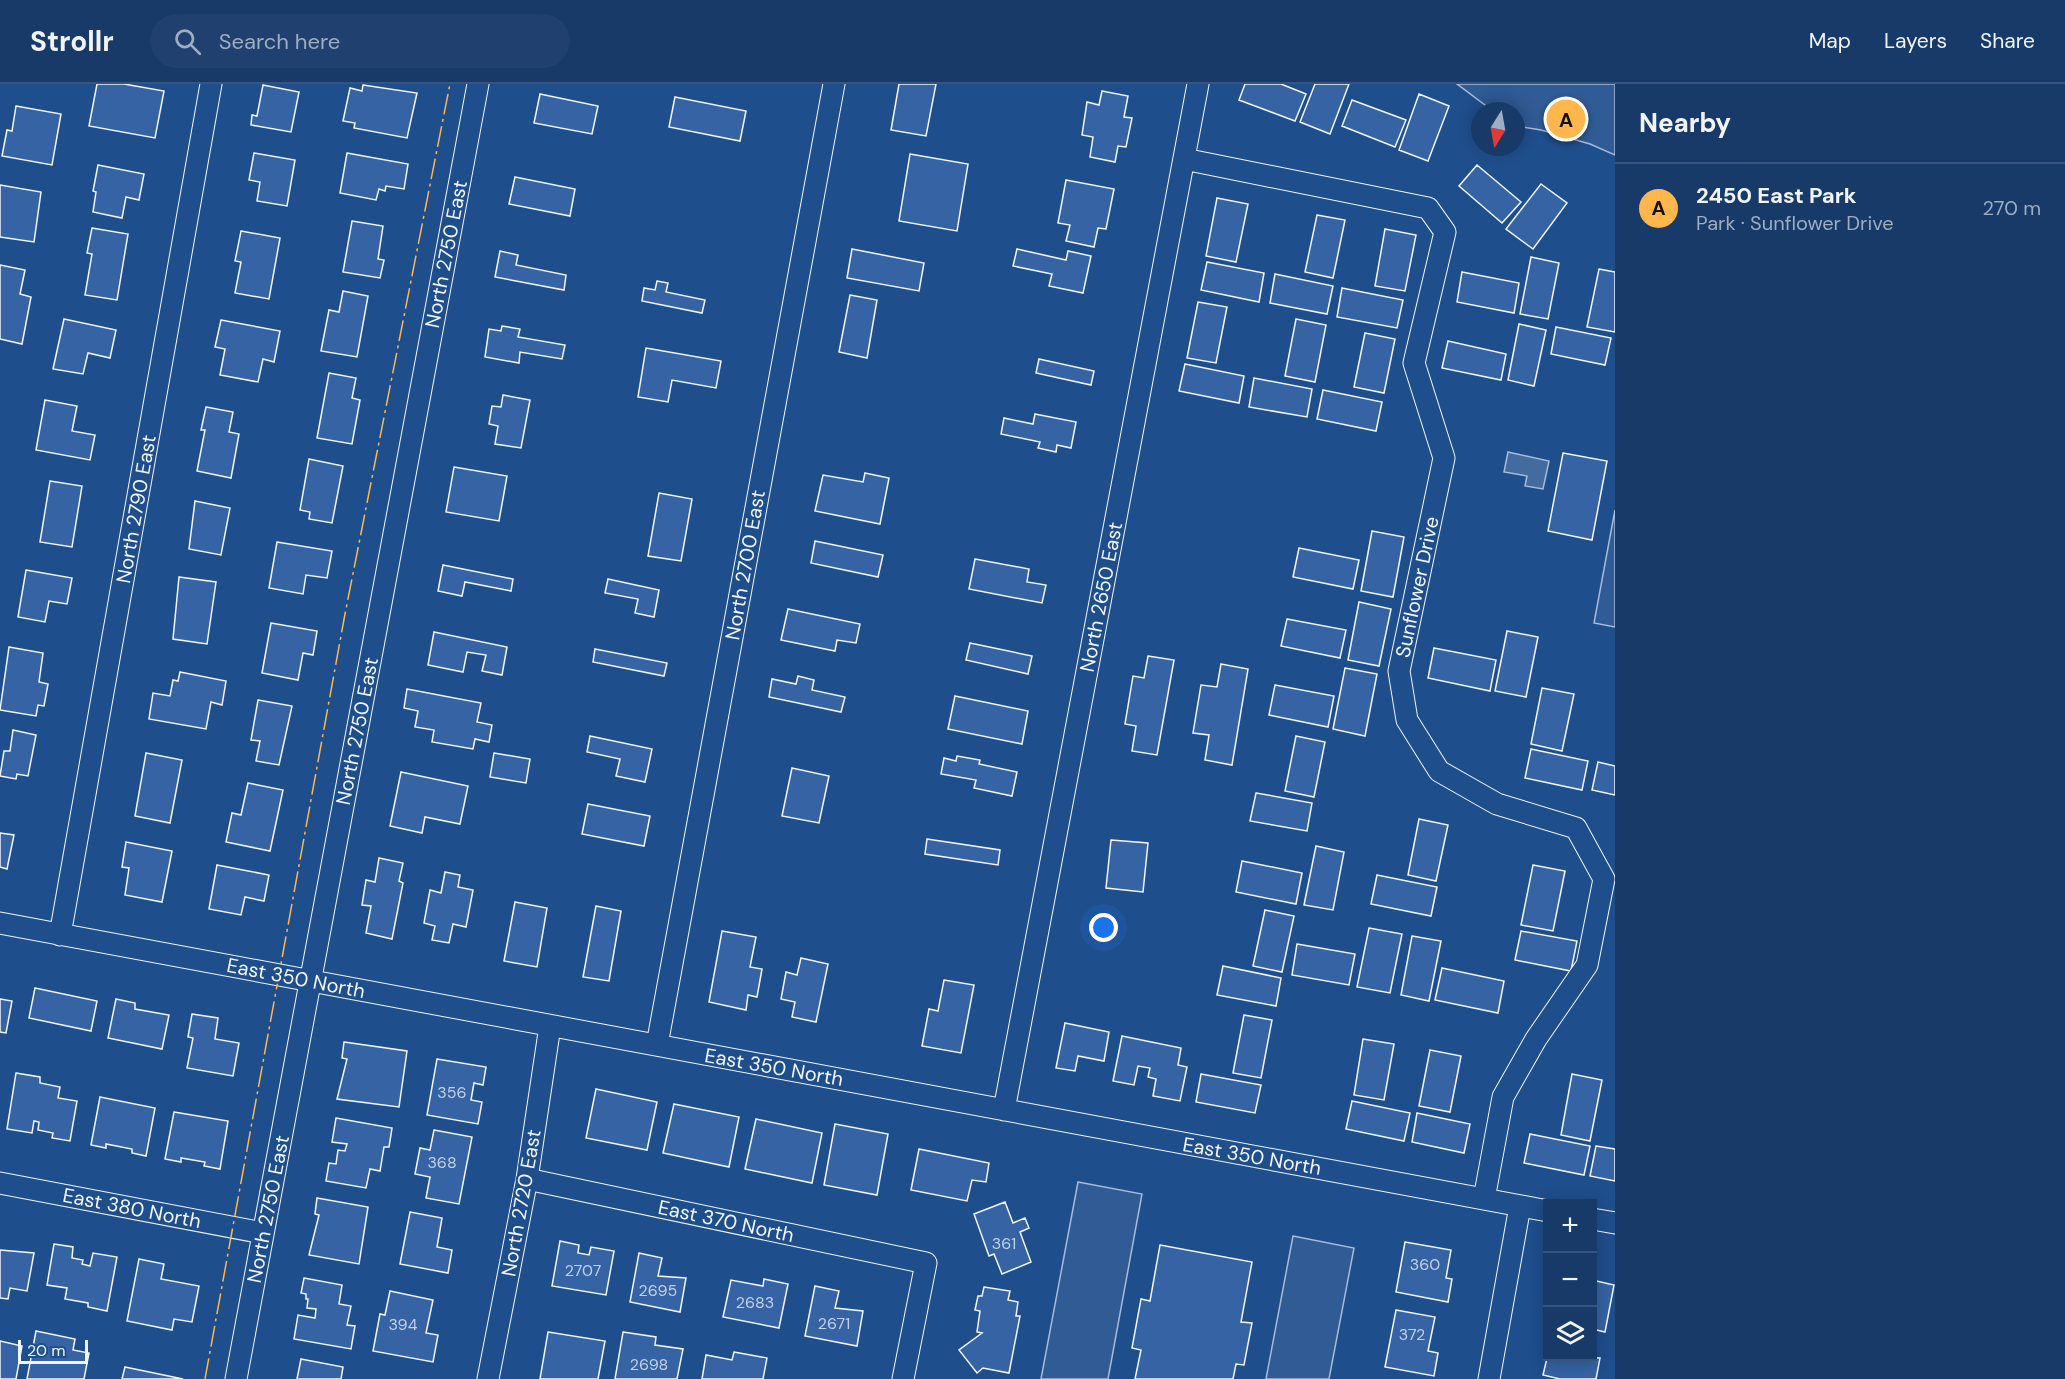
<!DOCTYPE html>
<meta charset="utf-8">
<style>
:root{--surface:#173a69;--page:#20416f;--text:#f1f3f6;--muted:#9eadc0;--line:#36547d;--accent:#ffb74d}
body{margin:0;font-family:"DM Sans",sans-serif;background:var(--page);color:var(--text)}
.controls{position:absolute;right:18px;bottom:18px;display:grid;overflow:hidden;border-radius:0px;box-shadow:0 3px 15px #0003}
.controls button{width:54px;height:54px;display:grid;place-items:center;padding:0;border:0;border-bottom:2px solid var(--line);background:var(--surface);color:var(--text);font:30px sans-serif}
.compass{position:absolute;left:1471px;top:18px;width:54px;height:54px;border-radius:50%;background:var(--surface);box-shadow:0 3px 15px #0003;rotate:191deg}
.scale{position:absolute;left:18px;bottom:15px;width:70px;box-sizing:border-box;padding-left:6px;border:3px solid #f2f6ff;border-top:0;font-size:16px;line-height:21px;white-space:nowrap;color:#f2f6ff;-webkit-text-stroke:4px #1f4e8c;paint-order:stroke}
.you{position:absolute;left:1104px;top:844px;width:21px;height:21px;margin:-15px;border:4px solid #fff;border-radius:50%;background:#1a73e8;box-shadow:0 0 0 9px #1a73e833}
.badge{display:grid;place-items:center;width:39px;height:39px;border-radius:50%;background:var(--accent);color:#111;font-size:20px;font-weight:700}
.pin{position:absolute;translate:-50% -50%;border:3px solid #fff;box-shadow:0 2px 6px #0006}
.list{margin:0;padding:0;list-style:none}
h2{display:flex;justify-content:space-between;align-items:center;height:78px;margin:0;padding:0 24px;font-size:26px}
h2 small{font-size:20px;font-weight:400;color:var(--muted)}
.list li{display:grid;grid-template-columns:39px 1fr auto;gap:18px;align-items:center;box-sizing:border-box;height:90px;padding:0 24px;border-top:2px solid var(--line)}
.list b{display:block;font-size:22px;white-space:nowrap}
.list p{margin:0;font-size:20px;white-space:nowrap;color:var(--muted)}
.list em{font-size:20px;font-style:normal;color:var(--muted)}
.icon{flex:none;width:33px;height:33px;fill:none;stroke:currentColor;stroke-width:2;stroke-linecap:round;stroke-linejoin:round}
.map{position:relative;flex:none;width:1615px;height:1295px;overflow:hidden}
header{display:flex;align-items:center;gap:36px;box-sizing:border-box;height:84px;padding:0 30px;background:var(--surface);border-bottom:2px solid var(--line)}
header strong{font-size:28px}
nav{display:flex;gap:33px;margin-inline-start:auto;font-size:21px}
.search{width:420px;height:54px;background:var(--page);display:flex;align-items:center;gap:15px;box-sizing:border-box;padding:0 21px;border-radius:33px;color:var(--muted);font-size:22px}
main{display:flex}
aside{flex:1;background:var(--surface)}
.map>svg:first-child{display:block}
.built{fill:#305b95;stroke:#a8bbd7;stroke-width:1.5}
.water{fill:#446ba0;stroke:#a8bbd7;stroke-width:1.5}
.building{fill:#3563a3;stroke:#f2f6ff;stroke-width:1.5}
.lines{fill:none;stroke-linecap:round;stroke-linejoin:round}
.minor-casing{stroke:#f2f6ff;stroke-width:23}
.minor{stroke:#1f4e8c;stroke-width:21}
.power{stroke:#ffb74d;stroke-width:1.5;stroke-dasharray:21 4.5 3 4.5;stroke-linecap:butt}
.labels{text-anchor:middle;stroke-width:4.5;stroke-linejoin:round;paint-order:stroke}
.number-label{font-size:16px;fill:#c3d1e8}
.street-label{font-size:20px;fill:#f2f6ff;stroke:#1f4e8c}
</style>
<header>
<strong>Strollr</strong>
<div class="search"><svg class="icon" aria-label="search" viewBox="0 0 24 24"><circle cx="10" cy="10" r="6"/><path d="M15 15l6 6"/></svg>Search here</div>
<nav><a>Map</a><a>Layers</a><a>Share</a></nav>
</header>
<main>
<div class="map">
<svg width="1615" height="1295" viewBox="0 0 1615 1295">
<rect width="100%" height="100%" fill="#1f4e8c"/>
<path class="built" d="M1457,0H1615V71L1590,60L1541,46L1516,42V27H1493Z
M1615,426V543L1594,539Z
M1078,1098L1142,1110L1108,1295H1041Z
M1293,1152L1354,1164L1329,1295H1266Z"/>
<path class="water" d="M1508,368L1549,377L1543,405L1525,402L1527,392L1504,388Z"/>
<path class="building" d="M97,0H124L164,7L155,54L89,42Z
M899,0H936L926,52L891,46Z
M1245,0H1281L1306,10L1295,37L1239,16Z
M1315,0H1349L1330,50L1300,38Z
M263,1L299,8L291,48L251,41L252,31L257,32Z
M363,1L417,9L407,54L354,44L355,39L343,37L350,4L362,7Z
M1102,7L1128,12L1124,33L1132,34L1126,63L1118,62L1115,78L1090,73L1093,53L1082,51L1087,18L1099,21Z
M540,10L598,22L592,50L534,39Z
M1419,10L1449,22L1428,77L1399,66Z
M675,13L746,27L740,57L669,43Z
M1352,16L1406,36L1395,63L1342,42Z
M16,22L61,30L52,81L2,72L7,46L12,47Z
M254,69L295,76L287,122L257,117L260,98L249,96Z
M347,69L408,80L404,105L386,102L385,107L379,105L376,116L340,109Z
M910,70L968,80L957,147L899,137Z
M98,81L144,90L139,116L126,113L122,134L93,128L96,108L93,107Z
M1477,81L1521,118L1502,139L1459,102Z
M515,93L575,105L570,132L509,120Z
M1066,96L1114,105L1106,145L1098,144L1094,163L1066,157L1070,141L1058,139Z
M1541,100L1567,119L1533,165L1506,145Z
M0,101L41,108L34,158L0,153Z
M1217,114L1248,120L1236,178L1206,172Z
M1317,131L1345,136L1333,194L1305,188Z
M352,137L383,142L378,175L384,176L380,194L343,188Z
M92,144L128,150L117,216L85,211L92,170L87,169Z
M1385,145L1416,151L1405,207L1375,202Z
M241,147L280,154L269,215L235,209L241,178L235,177Z
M852,165L924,179L919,207L847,194Z
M1017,165L1066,176L1068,167L1091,172L1083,209L1049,202L1052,190L1013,182Z
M500,167L518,171L516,181L566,191L564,206L495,193Z
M1531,173L1559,179L1548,235L1520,230Z
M1207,178L1264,189L1259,218L1201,206Z
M0,181L25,186L20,210L31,213L22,260L0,255Z
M1599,185L1615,188V248L1587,243Z
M1462,188L1519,199L1514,229L1457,218Z
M1275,190L1333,202L1327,230L1270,219Z
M657,197L668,199L666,208L705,216L702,229L642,217L644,204L655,206Z
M1342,204L1403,216L1397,244L1337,233Z
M343,207L368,212L357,273L321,267L329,226L339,228Z
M850,211L877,216L867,274L839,268Z
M1198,218L1227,223L1216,279L1187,274Z
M64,235L116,246L110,274L88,269L83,290L53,285Z
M1296,235L1326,241L1315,298L1285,292Z
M221,236L280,247L274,278L263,275L258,298L220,291L225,265L215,263Z
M1519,240L1546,246L1534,302L1508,296Z
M502,242L520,245L518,253L565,261L562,275L520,268L519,279L485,273L489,245L501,247Z
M1556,243L1611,254L1605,281L1551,270Z
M1365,249L1395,255L1384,309L1354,303Z
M1448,257L1506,270L1501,296L1442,284Z
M646,264L721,277L716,304L672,296L668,318L638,313Z
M1039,275L1094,287L1091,301L1036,289Z
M1185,280L1244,292L1239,319L1179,307Z
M329,289L356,294L352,314L360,316L352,360L317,354Z
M1254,294L1312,305L1307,333L1249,323Z
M1323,306L1382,318L1376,347L1317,335Z
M503,311L530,316L521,364L495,360L498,342L489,340L492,322L501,323Z
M45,316L77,322L72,347L95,351L90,376L36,366Z
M206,323L233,328L229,348L239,350L231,394L197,387L205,346H201Z
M1035,330L1076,338L1071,364L1057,361L1056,368L1038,364L1040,358L1001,350L1004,334L1033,340Z
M1563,369L1607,377L1592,456L1548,447Z
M309,375L343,382L332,439L309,435L310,428L300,426Z
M454,383L507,392L499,437L446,428Z
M865,389L889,394L880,440L815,427L823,391L863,398Z
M50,397L82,402L72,463L40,458Z
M659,409L692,415L681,477L648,472Z
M195,417L230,424L221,471L189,465Z
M1372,447L1404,453L1393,513L1361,507Z
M815,457L883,471L878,493L811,479Z
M277,458L332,467L327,494L306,491L303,510L269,504Z
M1299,464L1359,476L1353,505L1293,493Z
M975,475L1029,485L1027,498L1046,501L1042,519L969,505Z
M443,481L513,495L511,507L465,498L462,512L438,507Z
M26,486L72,494L67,520L49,517L45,538L18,533Z
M179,493L216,498L207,560L173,555Z
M608,495L659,506L654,533L635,529L638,515L605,509Z
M1359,518L1391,525L1379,582L1348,576Z
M788,525L860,540L856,559L837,556L835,567L781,556Z
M1287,535L1346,546L1340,574L1281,562Z
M271,539L317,547L313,571L303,569L298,596L262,589Z
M1507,547L1538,553L1526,613L1495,607Z
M434,548L507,563L502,591L482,587L486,571L467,568L463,588L428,581Z
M970,559L1032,572L1028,590L966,576Z
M9,563L43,569L39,598L48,600L44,622L38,621L36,632L0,626Z
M1434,564L1496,576L1490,607L1428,594Z
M595,565L667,579L664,592L593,578Z
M1148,572L1174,576L1157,671L1132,667L1136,642L1125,640L1133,592L1144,594Z
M1221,580L1248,585L1232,681L1205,676L1209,651L1193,649L1201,601L1217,603Z
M1345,584L1377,590L1365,652L1333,645Z
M180,588L226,597L222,621L211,618L206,645L149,635L153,609L170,612L173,596L178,597Z
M798,592L814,596L812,606L845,613L841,628L769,613L772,595L796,600Z
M1275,601L1334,612L1328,643L1269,631Z
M1542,604L1574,610L1562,667L1531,660Z
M407,605L481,619L477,638L492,641L489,658L475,655L473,665L432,658L434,646L415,643L418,627L404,624Z
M955,612L1028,627L1022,660L948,645Z
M258,616L292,622L279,681L256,677L260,657L251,656Z
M13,646L36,651L28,692L17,690L16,695L0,692L4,667H10Z
M590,652L652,665L645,698L616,692L620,675L587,668Z
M1296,652L1325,658L1314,713L1285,707Z
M1531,665L1588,677L1582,706L1525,694Z
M146,669L182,676L170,739L135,732Z
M494,669L530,675L526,699L490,693Z
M957,672L980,676L979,680L1017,688L1012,712L974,704L976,696L941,690L944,674L956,677Z
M1598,678L1615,682V711L1592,706Z
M792,684L829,692L819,739L782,732Z
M401,688L468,702L460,740L425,733L422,749L390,742Z
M248,699L283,706L270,767L226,758L232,729L241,731Z
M1256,709L1312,719L1307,747L1250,737Z
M588,720L650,732L644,762L582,750Z
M1419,735L1448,741L1436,797L1408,791Z
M0,749L14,751L7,785L0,783Z
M927,755L1000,766L998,781L925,770Z
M1111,756L1148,759L1143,808L1106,804Z
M126,758L172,767L162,818L125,811L129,784L122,783Z
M1316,762L1344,768L1333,826L1304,821Z
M379,774L403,779L399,797L403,799L392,855L366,849L371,822L362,821L366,796L375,798Z
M1242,777L1302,789L1296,820L1236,808Z
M217,781L269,791L264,817L245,813L241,831L209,825Z
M1533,781L1565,787L1553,847L1521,841Z
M445,788L460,791L458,803L473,806L466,843L453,840L449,859L432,856L435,842L424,839L430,806L441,809Z
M1377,791L1437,803L1431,832L1371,820Z
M515,818L547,824L537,883L504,877Z
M596,822L621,827L609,897L583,893Z
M1265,826L1294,832L1282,888L1253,882Z
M1369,844L1402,850L1390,909L1357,903Z
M722,847L756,853L750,883L762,885L757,913L748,911L746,926L709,918Z
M1521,847L1577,857L1571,887L1515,876Z
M1412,852L1441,857L1429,917L1401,911Z
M1297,860L1355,870L1349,901L1292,891Z
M801,874L828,880L816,938L792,933L795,918L781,915L786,888L797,891Z
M1223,882L1281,894L1276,922L1217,911Z
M1442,884L1504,897L1498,929L1435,916Z
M944,896L974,901L961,969L922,962L929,925L938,927Z
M35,904L97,917L91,947L29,934Z
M0,915L12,917L6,949L0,948Z
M116,915L135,919V925L169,931L162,965L108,954Z
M192,930L218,934L215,955L239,959L233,992L187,984L193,954L188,953Z
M1244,931L1272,936L1261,994L1233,989Z
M1065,939L1109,948L1104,977L1078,972L1075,987L1056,984Z
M1122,952L1181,964L1178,981L1187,983L1180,1017L1153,1012L1156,995L1148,993L1150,984L1138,982L1134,1001L1113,997Z
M1363,955L1394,960L1384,1016L1354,1011Z
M344,958L407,967L399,1023L337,1015L347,975L342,974Z
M1430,966L1461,972L1450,1028L1419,1022Z
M437,975L486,983L483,1001L474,999L471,1016L482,1018L478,1040L427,1031Z
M16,989L40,993V999L60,1003L58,1014L77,1017L70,1057L52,1054L53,1049L38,1046L39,1038L34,1037L32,1049L7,1045Z
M1201,990L1261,1001L1255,1029L1196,1018Z
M1572,990L1602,996L1590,1057L1561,1051Z
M596,1005L657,1018L647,1066L586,1054Z
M100,1013L155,1024L146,1072L132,1069V1065L106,1060V1064L91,1061Z
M1352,1017L1410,1029L1404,1057L1346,1045Z
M674,1020L739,1033L729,1083L663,1069Z
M174,1028L228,1037L220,1085L204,1082L205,1078L181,1074V1078L165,1075Z
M1417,1029L1470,1040L1464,1069L1412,1058Z
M336,1034L392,1044L389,1063H384L380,1087L370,1085L366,1104L326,1097L329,1079L336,1080L338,1066L345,1067L347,1060L332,1058Z
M756,1035L822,1049L812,1099L745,1085Z
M835,1040L888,1050L877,1111L824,1101Z
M434,1046L472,1053L459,1120L426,1114L430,1093L415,1090L420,1064L430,1066Z
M1530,1050L1590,1062L1584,1091L1524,1079Z
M1596,1062L1615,1065V1097L1590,1092Z
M919,1065L989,1079L986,1098L972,1096L967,1117L911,1106Z
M317,1114L368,1123L359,1180L309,1171L319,1131L315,1130Z
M1005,1118L1013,1139L1025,1134L1029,1144L1020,1148L1031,1178L1002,1190L994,1170L989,1172L974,1130Z
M410,1128L442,1134L437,1163L452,1166L448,1189L400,1180Z
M560,1157L579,1161L578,1169L589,1171L591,1163L614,1167L606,1211L552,1202Z
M1405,1158L1451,1166L1446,1194L1452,1195L1448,1218L1396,1208Z
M54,1160L73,1163L72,1174L83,1176L82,1180L90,1182L93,1169L117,1173L107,1227L88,1223V1219L65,1215L67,1204L47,1201Z
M1160,1161L1252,1178L1241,1238L1252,1239L1244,1281L1236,1280L1233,1295H1135L1141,1266L1132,1264L1141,1215L1150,1217Z
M0,1166L34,1169L27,1207L10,1204L8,1215L0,1214Z
M639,1169L662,1174L658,1192L686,1194L680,1228L630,1218Z
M139,1175L164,1180L161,1195L199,1202L192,1238L174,1235L172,1246L127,1237Z
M304,1194L342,1201L339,1220L351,1222L347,1241L355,1242L351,1265L294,1255L298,1231L315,1234L316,1225L307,1224L308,1215H306V1210L301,1209Z
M764,1195L788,1200L779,1244L723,1233L731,1196L763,1202Z
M1592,1196L1614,1201L1605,1248L1592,1245Z
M815,1202L839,1207L835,1224L863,1227L857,1262L805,1252Z
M984,1203L1010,1207L1008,1216L1018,1218L1016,1232H1020L1009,1289L983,1284L977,1289L959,1266L982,1249L977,1248L980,1227L975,1226L978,1212H982Z
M390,1207L433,1216L426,1249L438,1251L433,1278L373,1267L380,1230L385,1231Z
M1396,1226L1435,1233L1428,1267L1438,1269L1434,1292L1385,1283Z
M36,1247L75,1255L73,1266L89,1269L84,1295H27Z
M548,1248L605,1257L598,1295H540Z
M623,1248L656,1253L655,1261L683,1265L677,1295H615Z
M0,1257L22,1262L16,1295H0Z
M734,1268L767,1274L763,1295H702L706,1271L732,1276Z
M1548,1270V1272L1600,1274L1596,1295H1560L1543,1291Z
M301,1275L343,1283L341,1295H297Z
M125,1283L183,1295H122Z"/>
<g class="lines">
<defs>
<path id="minor" d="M1184,75L1428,124L1445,148L1414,279L1444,374L1399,587L1407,636L1439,687L1497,720L1576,744L1604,795L1587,881L1536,955L1503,1013L1484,1115
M0,839L1548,1127
M60,851L211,0
M657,961L834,0
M1004,1026L1198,0
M527,1095L926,1179L903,1295
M0,1099L263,1149
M1592,1135L1615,1139
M236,1295L478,0
M488,1295L527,1095L550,942
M1489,1295L1520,1122"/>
</defs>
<use href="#minor" class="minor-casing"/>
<use href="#minor" class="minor"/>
<path class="power" d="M205,1295L345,530L450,0"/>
</g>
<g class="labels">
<g class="number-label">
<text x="452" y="1014">356</text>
<text x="442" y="1084">368</text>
<text x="1004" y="1165">361</text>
<text x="1425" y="1186">360</text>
<text x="583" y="1192">2707</text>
<text x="658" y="1212">2695</text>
<text x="755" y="1224">2683</text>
<text x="834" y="1245">2671</text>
<text x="403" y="1246">394</text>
<text x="1412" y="1256">372</text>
<text x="649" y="1286">2698</text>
</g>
<g class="street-label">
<text transform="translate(446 170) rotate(-79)" y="7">North 2750 East</text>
<text transform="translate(136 425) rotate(-80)" y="7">North 2790 East</text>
<text transform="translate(745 481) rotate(-80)" y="7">North 2700 East</text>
<text transform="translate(1417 503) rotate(-78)" y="7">Sunflower Drive</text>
<text transform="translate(1101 513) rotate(-79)" y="7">North 2650 East</text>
<text transform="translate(357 647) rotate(-79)" y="7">North 2750 East</text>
<text transform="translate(296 894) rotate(11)" y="7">East 350 North</text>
<text transform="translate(774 983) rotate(10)" y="7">East 350 North</text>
<text transform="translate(1252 1072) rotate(10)" y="7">East 350 North</text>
<text transform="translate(521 1119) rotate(-80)" y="7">North 2720 East</text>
<text transform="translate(132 1124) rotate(11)" y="7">East 380 North</text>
<text transform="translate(268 1125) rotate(-79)" y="7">North 2750 East</text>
<text transform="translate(726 1137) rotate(12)" y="7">East 370 North</text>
</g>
</g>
</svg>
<div class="controls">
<button>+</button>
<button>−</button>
<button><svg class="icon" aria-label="layers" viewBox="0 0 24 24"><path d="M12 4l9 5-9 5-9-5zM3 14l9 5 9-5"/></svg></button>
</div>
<svg class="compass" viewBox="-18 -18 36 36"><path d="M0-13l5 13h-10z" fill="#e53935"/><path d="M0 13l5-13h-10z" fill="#9eadc0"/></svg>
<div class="scale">20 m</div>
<div class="you"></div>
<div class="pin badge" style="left:1566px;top:35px">A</div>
</div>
<aside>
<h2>Nearby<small></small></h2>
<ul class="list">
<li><span class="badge">A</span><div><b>2450 East Park</b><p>Park · Sunflower Drive</p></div><em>270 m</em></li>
</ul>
</aside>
</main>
